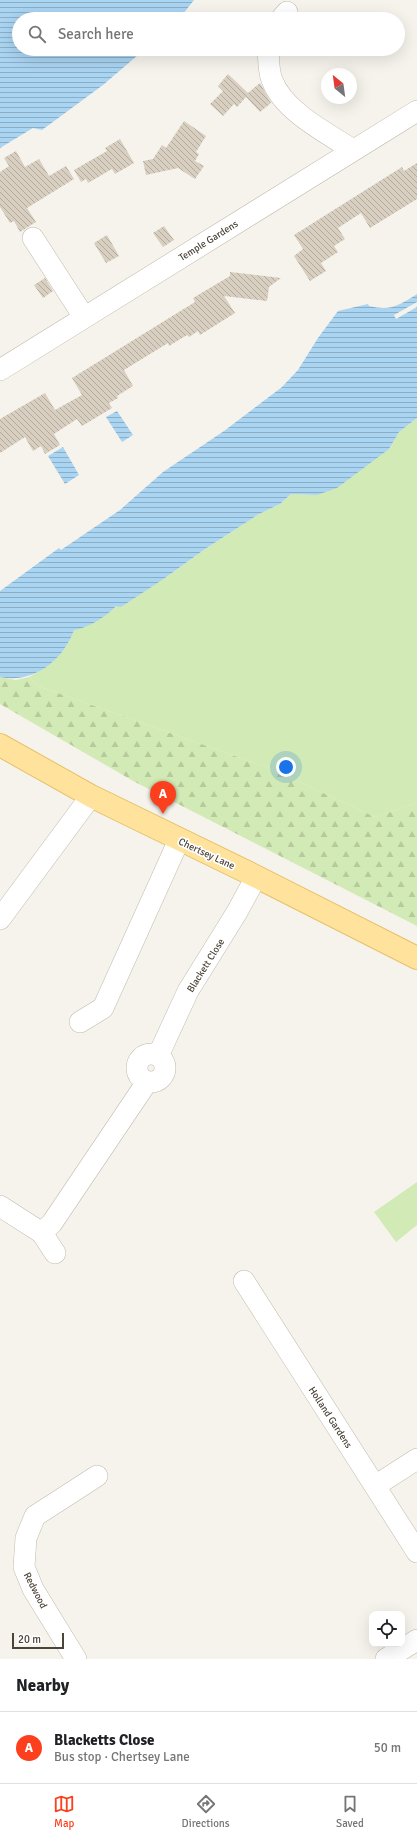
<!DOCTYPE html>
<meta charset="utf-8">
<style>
:root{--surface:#fff;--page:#f2f2f2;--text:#202124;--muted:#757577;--line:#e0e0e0;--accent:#fc3f1d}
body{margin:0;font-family:Signika,sans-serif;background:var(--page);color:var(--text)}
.controls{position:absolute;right:12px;bottom:12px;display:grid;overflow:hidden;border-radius:8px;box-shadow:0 4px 16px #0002}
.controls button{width:36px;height:36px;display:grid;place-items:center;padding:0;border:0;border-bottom:1px solid var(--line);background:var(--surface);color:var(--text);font:20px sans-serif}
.compass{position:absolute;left:321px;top:68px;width:36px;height:36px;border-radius:50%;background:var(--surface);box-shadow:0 4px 16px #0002;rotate:331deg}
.scale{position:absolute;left:12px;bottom:10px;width:52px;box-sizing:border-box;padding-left:4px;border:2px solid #4b4439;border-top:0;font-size:11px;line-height:14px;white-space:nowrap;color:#4b4439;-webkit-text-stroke:3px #fff;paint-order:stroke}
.you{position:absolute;left:286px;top:767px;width:14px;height:14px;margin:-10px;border:3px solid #fff;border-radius:50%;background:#1a73e8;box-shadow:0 0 0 6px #1a73e833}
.badge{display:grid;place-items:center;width:26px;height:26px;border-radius:50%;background:var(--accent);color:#fff;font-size:13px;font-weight:700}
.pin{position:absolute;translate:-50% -33px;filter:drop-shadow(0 1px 2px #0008)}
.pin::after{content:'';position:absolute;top:21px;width:14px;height:12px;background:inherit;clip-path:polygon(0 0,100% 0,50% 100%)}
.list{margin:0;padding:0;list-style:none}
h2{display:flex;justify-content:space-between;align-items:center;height:52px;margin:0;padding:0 16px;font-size:17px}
h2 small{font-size:13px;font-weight:400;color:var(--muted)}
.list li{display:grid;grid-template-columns:26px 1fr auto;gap:12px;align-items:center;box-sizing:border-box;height:72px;padding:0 16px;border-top:1px solid var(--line)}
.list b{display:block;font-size:15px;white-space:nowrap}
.list p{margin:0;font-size:13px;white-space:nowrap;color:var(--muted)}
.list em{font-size:13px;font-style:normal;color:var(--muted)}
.icon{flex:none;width:22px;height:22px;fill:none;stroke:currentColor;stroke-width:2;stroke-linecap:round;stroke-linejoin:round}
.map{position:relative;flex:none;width:417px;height:1659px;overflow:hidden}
.search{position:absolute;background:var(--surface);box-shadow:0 4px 16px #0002;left:12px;right:12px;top:12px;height:44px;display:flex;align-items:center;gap:10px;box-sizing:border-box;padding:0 14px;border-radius:22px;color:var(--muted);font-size:15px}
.sheet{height:124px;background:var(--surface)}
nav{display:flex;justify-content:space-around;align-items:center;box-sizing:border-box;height:56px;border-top:1px solid var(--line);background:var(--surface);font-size:11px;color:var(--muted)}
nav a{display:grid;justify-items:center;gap:2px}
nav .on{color:var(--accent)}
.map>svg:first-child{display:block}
.grass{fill:#d2eab5}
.forest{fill:url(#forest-firs)}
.water{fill:url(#water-rules)}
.pier{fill:#f6f3ec}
.building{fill:url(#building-back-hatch)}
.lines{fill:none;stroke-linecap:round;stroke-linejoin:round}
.minor-casing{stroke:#c2bbae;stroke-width:22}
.major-casing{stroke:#e6c16a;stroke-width:24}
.minor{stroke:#fff;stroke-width:21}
.major{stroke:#ffe39c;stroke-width:22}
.labels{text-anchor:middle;stroke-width:3.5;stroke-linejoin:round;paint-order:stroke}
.street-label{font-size:10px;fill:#4b4439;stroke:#fff}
</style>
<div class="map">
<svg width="417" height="1659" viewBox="0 0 417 1659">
<defs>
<pattern id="forest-firs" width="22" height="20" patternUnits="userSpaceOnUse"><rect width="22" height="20" fill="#d2eab5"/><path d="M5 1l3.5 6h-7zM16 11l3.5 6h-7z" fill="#b6ca9c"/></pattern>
<pattern id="water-rules" width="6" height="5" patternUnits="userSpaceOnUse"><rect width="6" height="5" fill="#a9d4f2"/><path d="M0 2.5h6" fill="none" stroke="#8caec5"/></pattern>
<pattern id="building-back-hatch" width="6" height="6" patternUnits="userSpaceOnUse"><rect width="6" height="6" fill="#d8cfc1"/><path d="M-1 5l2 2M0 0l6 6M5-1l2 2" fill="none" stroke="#b1aa9e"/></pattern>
</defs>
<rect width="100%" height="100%" fill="#f6f3ec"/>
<path class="grass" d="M417,418V803L375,817L269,768L38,686L29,677C45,669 68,647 74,630L165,578L205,549L259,514L280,504L291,494L317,495L389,449L399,432Z
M417,1182V1225L396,1242L374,1212Z"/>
<path class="forest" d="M0,677L16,680L29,677L38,686L269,768L375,817L417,803V926L135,782L0,704Z"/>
<path class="water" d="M0,0H194L179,19H19V49H145L103,85L42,130L33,128L0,148Z
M417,294V418L399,432L389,449L337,488L317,495L291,494L280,504L259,514L205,549L165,578L121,607L116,606C107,616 88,628 74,630C63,660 34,684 0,677V591L59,548L61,550L120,510L163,472L224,431L282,387L298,370L318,338L338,311L368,304L369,306C391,311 398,306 417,294Z
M117,411L133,435L122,442L106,417Z
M63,447L79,475L65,484L48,456Z"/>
<path class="pier" d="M417,302V307L396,319L394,315Z"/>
<path class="building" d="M228,74L248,93L260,83L271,103L260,112L246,97L237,107L234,104L223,116L210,104L223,91L218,86Z
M184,121L206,136L196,152L199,154L195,161L204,166L195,179L178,168L146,175L143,161L153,159L162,145L166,148Z
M120,139L134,163L115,174L112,169L88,183L86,179L81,182L74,170L107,151L105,148Z
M16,151L25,167L39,159L49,176L66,166L74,179L27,208L36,222L20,232L14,221L10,223L0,207V172L9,166L4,158Z
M417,163V199L370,228L361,213L338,228L345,239L334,246L338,252L321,263L326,271L310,281L294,256L303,249L294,235L402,167L404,171Z
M164,226L174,240L163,247L153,233Z
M107,235L119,256L106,263L94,243Z
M230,272L281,278L269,287L267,301L224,296L235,313L200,335L198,331L189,337L187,335L169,346L168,343L124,370L133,386L117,396L118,398L109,403L112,408L82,426L77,419L54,434L60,445L45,454L41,446L33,451L25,437L0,453V419L45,393L55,410L82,395L72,378L195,302L193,298L230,276Z
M45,278L53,291L43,298L34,285Z"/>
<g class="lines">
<defs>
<path id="minor" d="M281,19L287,12
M268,49C269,59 268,70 272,80C283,111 327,133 353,150
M33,238L84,317
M0,370L417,111
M0,919L91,796
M80,1022L103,1008L179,840
M137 1068a14 14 0 1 1 28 0a14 14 0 1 1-28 0Z
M158,1056L188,991L237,912L256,877
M0,1206L42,1233L55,1253
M42,1233L52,1223L147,1082
M244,1281L417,1552
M375,1486L417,1459
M76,1659L33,1589L24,1567L26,1538L35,1516L97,1476
M386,1659L417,1640"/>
<path id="major" d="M0,745L91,796L251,874L417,958"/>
</defs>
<use href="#minor" class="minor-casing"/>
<use href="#major" class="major-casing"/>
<use href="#minor" class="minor"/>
<use href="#major" class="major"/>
</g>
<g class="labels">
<g class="street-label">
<text transform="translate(208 240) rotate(-32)" y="4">Temple Gardens</text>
<text transform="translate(207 853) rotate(25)" y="4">Chertsey Lane</text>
<text transform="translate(205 965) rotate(-58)" y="4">Blackett Close</text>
<text transform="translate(331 1417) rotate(57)" y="4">Holland Gardens</text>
<text transform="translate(36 1590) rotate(63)" y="4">Redwood</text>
</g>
</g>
</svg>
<div class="controls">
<button><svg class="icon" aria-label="locate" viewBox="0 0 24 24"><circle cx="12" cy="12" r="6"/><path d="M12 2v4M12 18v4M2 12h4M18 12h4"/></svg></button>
</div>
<svg class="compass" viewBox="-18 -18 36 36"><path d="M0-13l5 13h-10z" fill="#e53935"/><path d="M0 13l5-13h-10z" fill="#757577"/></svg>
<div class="scale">20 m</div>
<div class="you"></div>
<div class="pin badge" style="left:163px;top:814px">A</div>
<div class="search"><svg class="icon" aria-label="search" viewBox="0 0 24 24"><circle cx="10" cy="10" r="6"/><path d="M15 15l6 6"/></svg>Search here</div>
</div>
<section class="sheet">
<h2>Nearby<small></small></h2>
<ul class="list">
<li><span class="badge">A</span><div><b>Blacketts Close</b><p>Bus stop · Chertsey Lane</p></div><em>50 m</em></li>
</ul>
</section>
<nav>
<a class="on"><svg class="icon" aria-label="map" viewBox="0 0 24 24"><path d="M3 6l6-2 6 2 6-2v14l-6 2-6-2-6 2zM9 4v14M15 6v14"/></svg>Map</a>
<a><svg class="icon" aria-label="directions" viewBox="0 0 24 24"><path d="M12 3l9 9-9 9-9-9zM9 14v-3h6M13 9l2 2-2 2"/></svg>Directions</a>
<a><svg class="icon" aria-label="saved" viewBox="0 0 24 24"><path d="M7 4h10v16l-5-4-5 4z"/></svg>Saved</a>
</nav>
